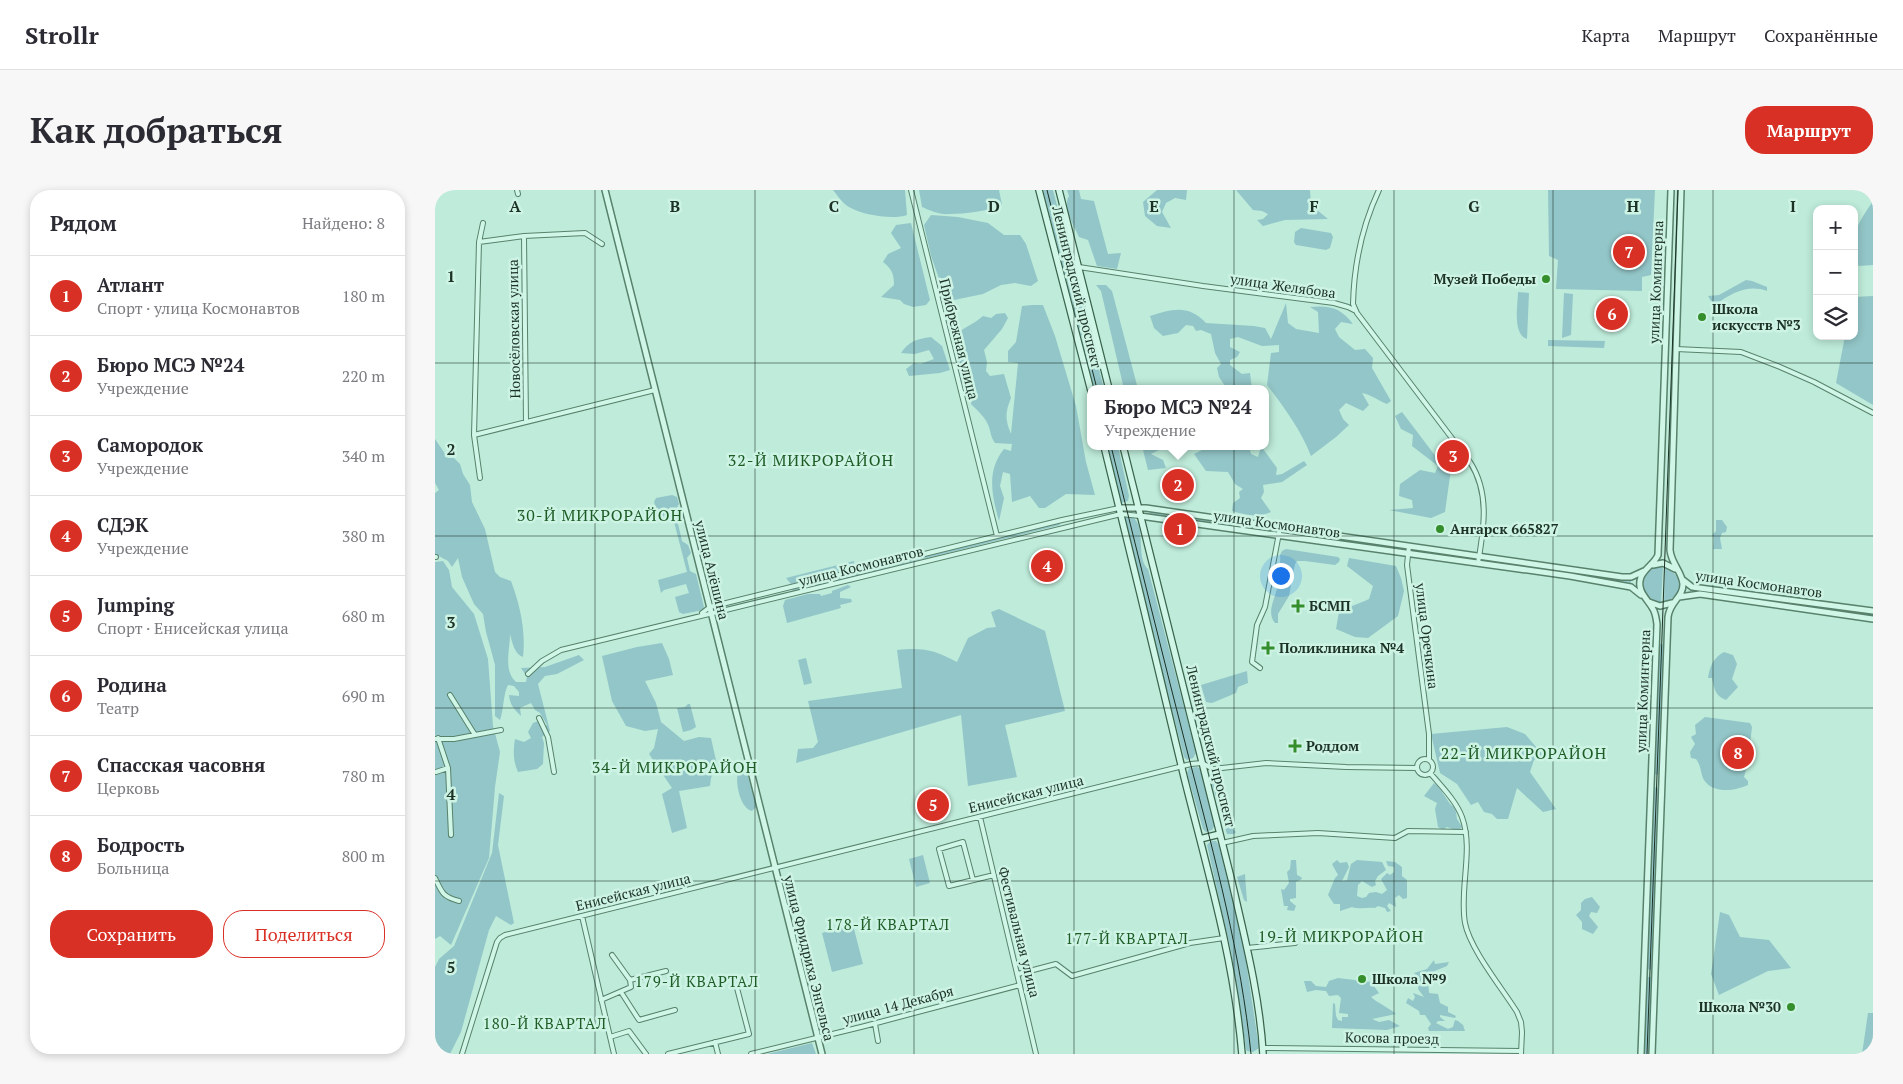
<!DOCTYPE html>
<html lang="ru">
<meta charset="utf-8">
<style>
:root{--surface:#fff;--page:#f7f7f7;--text:#2b2b33;--muted:#7c7c81;--line:#e1e1e2;--accent:#d93025}
body{margin:0;font-family:"PT Serif",serif;background:var(--page);color:var(--text)}
.controls{position:absolute;right:15px;top:15px;display:grid;overflow:hidden;border-radius:10px;box-shadow:0 2px 8px #0003}
.controls button{width:45px;height:45px;display:grid;place-items:center;padding:0;border:0;border-bottom:1px solid var(--line);background:var(--surface);color:var(--text);font:25px sans-serif}
.you{position:absolute;left:845px;top:385px;width:18px;height:18px;margin:-12px;border:4px solid #fff;border-radius:50%;background:#1a73e8;box-shadow:0 0 0 8px #1a73e833}
.badge{display:grid;place-items:center;width:32px;height:32px;border-radius:50%;background:var(--accent);color:#fff;font-size:16px;font-weight:700}
.pin{position:absolute;translate:-50% -50%;border:2px solid #fff;box-shadow:0 1px 5px #0006}
.popup{position:absolute;left:652px;top:195px;width:182px;height:65px;box-sizing:border-box;display:grid;place-content:center;border-radius:10px;background:var(--surface);filter:drop-shadow(0 1px 4px #0005);font-size:16px;white-space:nowrap;color:var(--muted)}
.popup b{font-size:19px;color:var(--text)}
.popup::after{content:'';position:absolute;left:50%;top:100%;margin-left:-10px;border:10px solid transparent;border-top-color:var(--surface)}
.list{margin:0;padding:0;list-style:none}
h2{display:flex;justify-content:space-between;align-items:center;height:65px;margin:0;padding:0 20px;font-size:21px}
h2 small{font-size:16px;font-weight:400;color:var(--muted)}
.list li{display:grid;grid-template-columns:32px 1fr auto;gap:15px;align-items:center;box-sizing:border-box;height:80px;padding:0 20px;border-top:1px solid var(--line)}
.list b{display:block;font-size:19px;white-space:nowrap}
.list p{margin:0;font-size:16px;white-space:nowrap;color:var(--muted)}
.list em{font-size:16px;font-style:normal;color:var(--muted)}
.actions{display:flex;gap:10px;padding:15px 20px}
.actions a{flex:1;padding:11px 0;border:1px solid var(--accent);border-radius:20px;text-align:center;font-size:18px;color:var(--accent)}
.actions .main{background:var(--accent);color:#fff}
.icon{flex:none;width:28px;height:28px;fill:none;stroke:currentColor;stroke-width:2;stroke-linecap:round;stroke-linejoin:round}
.map{position:relative;flex:none;width:1438px;height:864px;overflow:hidden;border-radius:20px}
header{display:flex;align-items:center;gap:30px;box-sizing:border-box;height:70px;padding:0 25px;background:var(--surface);border-bottom:1px solid var(--line)}
header strong{font-size:24px}
nav{display:flex;gap:28px;margin-inline-start:auto;font-size:18px}
.intro{display:flex;align-items:center;justify-content:space-between;box-sizing:border-box;height:120px;padding:0 30px}
h1{margin:0;font-size:35px}
.button{padding:12px 22px;border-radius:20px;background:var(--accent);color:#fff;font-size:18px;font-weight:700}
main{display:flex;gap:30px;padding:0 30px}
aside{flex:1;background:var(--surface);border-radius:20px;box-shadow:0 2px 8px #0003}
.map>svg:first-child{display:block}
.green{fill:#93c6c8}
.lines{fill:none;stroke-linecap:round;stroke-linejoin:round}
.minor-casing{stroke:#58826b;stroke-width:6}
.tertiary-casing{stroke:#58826b;stroke-width:8}
.secondary-casing{stroke:#3b644c;stroke-width:8}
.minor{stroke:#d0f6e8;stroke-width:4}
.tertiary{stroke:#d0f6e8;stroke-width:5}
.secondary{stroke:#d0f6e8;stroke-width:5.5}
.tram{stroke:#1c3225;stroke-width:1}
.grid{fill:none;stroke:#1c3225;stroke-width:1;stroke-opacity:0.55}
.poi-dot{fill:#348e2b;stroke:#cdf3e5;stroke-width:2}
.labels{text-anchor:middle;stroke-width:5;stroke-linejoin:round;paint-order:stroke}
.poi-label{font-size:14px;font-weight:bold;fill:#1c3225;stroke:#cdf3e5;text-anchor:start}
.street-label{font-size:14px;fill:#1c3225;stroke:#cdf3e5}
.neighbourhood-label{font-size:15px;letter-spacing:1px;fill:#1d5c25;stroke:#cdf3e5}
.quarter-label{font-size:16px;letter-spacing:1px;fill:#1d5c25;stroke:#cdf3e5}
.grid-label{font-size:16px;text-anchor:middle;font-weight:bold;fill:#1c3225;stroke:#cdf3e5;stroke-width:5;stroke-linejoin:round;paint-order:stroke}
</style>
<header>
<strong>Strollr</strong>
<nav><a>Карта</a><a>Маршрут</a><a>Сохранённые</a></nav>
</header>
<div class="intro"><h1>Как добраться</h1><a class="button">Маршрут</a></div>
<main>
<aside>
<h2>Рядом<small>Найдено: 8</small></h2>
<ul class="list">
<li><span class="badge">1</span><div><b>Атлант</b><p>Спорт · улица Космонавтов</p></div><em>180 m</em></li>
<li><span class="badge">2</span><div><b>Бюро МСЭ №24</b><p>Учреждение</p></div><em>220 m</em></li>
<li><span class="badge">3</span><div><b>Самородок</b><p>Учреждение</p></div><em>340 m</em></li>
<li><span class="badge">4</span><div><b>СДЭК</b><p>Учреждение</p></div><em>380 m</em></li>
<li><span class="badge">5</span><div><b>Jumping</b><p>Спорт · Енисейская улица</p></div><em>680 m</em></li>
<li><span class="badge">6</span><div><b>Родина</b><p>Театр</p></div><em>690 m</em></li>
<li><span class="badge">7</span><div><b>Спасская часовня</b><p>Церковь</p></div><em>780 m</em></li>
<li><span class="badge">8</span><div><b>Бодрость</b><p>Больница</p></div><em>800 m</em></li>
</ul>
<div class="actions"><a class="main">Сохранить</a><a>Поделиться</a></div>
</aside>
<div class="map">
<svg width="1438" height="864" viewBox="0 0 1438 864">
<rect width="100%" height="100%" fill="#beebda"/>
<path class="green" d="M398,0H470L472,25C458,30 427,25 414,17C408,14 402,5 398,0Z
M484,0H564L567,15C554,21 529,24 515,24C505,25 496,21 487,17Z
M608,0H618L669,199H658L639,120Z
M632,0H644L646,9L659,11L673,64L686,63L682,79L662,76L653,50L644,47C639,35 627,18 634,6Z
M722,0H752L751,10L740,8L731,13L727,22L736,38L722,36L710,26L708,12Z
M801,0H875L876,15L893,29L850,30L828,36L822,30L828,29L833,24L827,21L818,20Z
M1113,0H1220L1216,85L1207,87V101L1121,99L1123,70L1114,66Z
M1438,11V75L1424,76L1419,72C1419,39 1420,38 1438,11Z
M496,25L523,27L553,33L569,45H585L591,54L603,91L596,96L580,93L566,95L548,104L519,110L511,108L496,66L489,35Z
M476,33L495,110L491,115L478,117L469,114L465,110L446,107L459,95C459,84 457,79 448,72L453,64L466,58L456,43L461,35Z
M866,38L896,43L898,47L895,58L891,60L861,55L859,52L860,42Z
M1311,90L1317,91L1332,97V101C1313,94 1297,103 1281,114L1276,111L1273,106L1284,105Z
M661,95H671L677,101L703,199H689L666,101Z
M1083,102L1094,103L1092,149C1077,144 1083,114 1083,102Z
M1129,103L1138,104L1136,145L1127,148Z
M1438,106V215L1401,193L1410,146H1419V107Z
M851,113L853,133L861,139L884,143L883,122L875,117C895,115 906,118 918,134L906,132L900,139L904,147L920,160L930,159L938,168L937,178L956,211L952,214C944,211 935,204 927,203L934,215L928,221L911,213L904,220L908,229L914,235L901,247L876,266C866,240 849,217 832,195L836,163L844,162V155L827,156L803,147L795,149V157L805,162L802,167L795,170V175L807,184L815,183L817,199H792L784,187L782,178L786,174L780,163L776,144L766,140L761,141L758,136L751,135L743,143L728,146L719,138L715,126C738,119 753,114 771,133L819,136L830,138L836,149Z
M597,115H608L620,146L641,216L651,272L660,305L631,304L610,318H604L595,306L577,312L575,284L568,282L565,296L569,308L564,331C557,306 551,281 569,259L576,261L577,254L560,253C556,247 556,244 554,237C551,228 543,221 536,214L537,205L527,196L518,146C528,138 539,134 548,126L556,128L561,124L570,123L573,128L567,139L549,160L552,172L551,181L555,186L569,184L576,208C570,222 570,230 576,244L583,173L573,172V161L581,152L587,116Z
M496,147L507,156L515,180L505,183L474,186L471,179L479,173L485,174L499,169L494,160L480,164L466,163C474,151 482,149 496,147Z
M1113,150L1170,151L1169,158L1113,156Z
M967,222L1005,272L1016,279L1010,322L996,328L954,320L978,318L977,310L964,306L965,294L985,280L1000,283L1003,276L977,256L978,245L966,239L960,226Z
M0,249L13,268H19L25,274L28,284L35,295L37,312L50,339L60,382L65,387L76,391C85,415 91,441 88,467C79,464 77,451 75,444C75,460 68,480 81,492H91L92,487L86,478L110,477L144,465L149,470L122,484L110,486L103,494L115,541L107,547L109,553L108,574L102,579L83,582C78,571 78,560 80,549L89,552L96,548L93,542L98,533L103,531L106,537L112,535L105,523L100,520L96,513L85,518L86,526C79,519 75,515 74,505L84,506V502L79,496L73,495C68,504 69,519 65,530L60,526V475L56,460L51,442L48,424L39,414L27,387L23,368L17,377L13,371L0,364V303L4,300L0,293Z
M672,256H683L694,306L693,311L685,313Z
M707,256H725L726,259L716,264L728,270L731,278L713,280Z
M775,256H814L816,264L823,267L826,256L842,278L841,285L847,284L869,271L872,275L847,292L828,295L829,302L826,308L836,322C823,328 811,325 797,321L798,313L805,308L804,302L808,299L800,294L793,282L771,281L759,264Z
M237,305L242,307L244,314L240,321L247,351L253,355L256,363L252,368L255,381L261,384L269,417L268,420L248,424L244,422L240,407L254,403L251,394L229,400L226,403L223,390L252,382L237,324L224,327L219,312L221,308Z
M715,322L841,340L840,342L715,324Z
M687,324C717,326 698,364 713,379L761,563L758,568L752,570L749,567Z
M1281,330H1287L1292,337L1291,342L1287,343L1285,348L1287,359H1278L1279,348L1277,345L1281,341Z
M624,333L625,335L358,401L357,399Z
M851,359L903,367L905,369L904,372L900,375L870,371H862L860,374L854,406L843,424V433H840C831,423 840,409 842,398C843,387 846,375 845,365L847,361Z
M914,368L961,376L966,388L969,401L963,426L933,448L920,447L901,439L904,422C914,416 924,414 934,409L938,396L912,376Z
M1050,369L1196,391V393L1050,372Z
M8,371L14,380L17,397L39,424L53,469L58,536L65,562L60,597L54,668L16,755L5,746L0,749V372Z
M419,371V374L408,377L405,382L356,394L351,388Z
M1221,376H1228L1226,413C1205,411 1202,386 1221,376Z
M1230,376C1248,386 1251,405 1229,413Z
M413,395L416,397L405,402V408L416,409L417,412L405,415L406,418L352,433L348,416L350,410L373,404H385L386,406L397,403V401Z
M1343,410L1438,425V427L1342,412Z
M564,419L610,441L630,521L570,535L582,587L533,596L526,525L361,573L363,559L378,558L383,552L373,511L467,498L462,460C488,457 500,460 522,472L533,448L552,438L561,437L556,422Z
M227,453L234,469L238,485L210,491L221,513L226,532L249,551L264,547L276,548L282,575L276,588L275,596L244,601L252,638L237,643L227,604L237,598L214,564L219,558L223,539L210,541L191,536L177,511L167,466L202,457Z
M1223,453L1229,455L1225,585L1218,584Z
M1289,462L1298,465L1302,474L1297,489L1303,497L1291,510C1280,506 1279,498 1277,488H1273C1275,476 1278,468 1289,462Z
M371,468L377,493L369,495L363,470Z
M812,481L813,493L803,497L801,503L777,513L771,512L766,495Z
M253,514H255L261,537L256,540L248,542L242,518L250,517Z
M1270,527L1315,533L1317,537L1313,572L1309,587L1313,591V595C1300,601 1278,604 1269,590C1265,583 1267,577 1261,569L1256,568L1255,562L1260,554L1256,547L1261,544L1260,535Z
M1072,537L1090,544L1108,565L1099,570L1095,582L1121,619L1108,622L1082,598L1073,629H1062L1057,624L1049,622L1043,612L1036,615L1022,594L1005,583L996,544Z
M762,577L766,579L780,635L777,640L771,642L768,639L752,583L754,578Z
M309,578H311L321,617L317,621C305,618 300,593 303,582Z
M778,589H783C786,594 786,598 788,604C792,619 795,617 794,635L801,642L799,644H792L777,594Z
M999,593L1003,596L1015,614L1019,617L1021,622L1022,629L1027,637L1023,641L1012,637L1008,640L1003,637L1000,619L1002,613L989,606Z
M1218,597L1224,598L1217,780L1211,779Z
M64,603L69,606L63,655L79,733L76,735L61,726L54,740L26,842L15,864H0V777L4,769L19,756L57,663Z
M776,651H781L784,655L800,719L811,771L824,858L818,862L812,861L811,859L796,761L772,655Z
M488,665L495,693L481,697L474,669Z
M856,670H861L862,685L866,687L867,689L861,692V708L855,709V711L861,716L859,721L852,720L853,716H849L846,699L849,700L854,693L852,682L855,679Z
M902,670L905,673L912,672L914,677L907,691L912,690L916,674L922,670L947,672L951,680L943,686L940,691L941,695L937,697L927,691L923,695L922,706L927,708L931,707L934,703L941,702L947,704L952,700L946,689L952,683L955,685L959,682V677L953,676L951,671L960,672L967,677V686L972,690V708L968,709L964,705L960,708L961,717L954,713L952,716L956,721L952,722L950,718L943,716L940,718C932,717 925,720 917,717L905,721V714H899L893,705L900,688L903,685L897,674Z
M810,684L812,712L809,710L802,687Z
M1157,707L1165,717L1162,723L1156,722L1154,726L1163,737L1158,744L1147,739V732L1141,725L1146,720V713L1150,709Z
M1285,722L1294,725L1305,747L1334,750L1356,778L1333,781L1284,805L1276,784Z
M418,735L428,774L397,782L387,743Z
M999,770L1000,774L1014,772L1012,776L990,785H1012V788L993,790L994,803L1003,804L1005,813L1013,817V822L1021,826L1020,828L1005,825V827L1010,831H1003L1001,833L1013,839L1018,837L1020,830L1023,831L1028,835L1030,841H994L993,838L996,834L990,825H985L984,821L971,813L973,808L978,811L980,807L978,803L989,807L983,799L985,789L979,783L992,779Z
M1211,787H1218L1215,864H1208Z
M903,788L936,792L944,803L936,807C944,814 953,817 961,824L937,829L944,832L954,830L965,836L952,840L897,838L898,813L900,814L901,826L903,830L907,831V827H913V824L904,823L906,808L903,805L894,806L891,801L881,800L872,802L869,791H876L881,796L891,797L894,791Z
M1433,823H1438V864H1427Z
M377,853L381,864H332Z"/>
<g class="lines">
<defs>
<path id="minor" d="M82,0L83,4
M476,0L562,346
M944,0C928,34 919,75 918,114L922,123L1035,272C1055,303 1049,338 1043,373
M89,46L91,232
M44,52L89,46L150,43L167,54
M644,77L768,96L899,113L913,117L921,121
M1241,159L1306,162L1345,177L1379,192L1438,223
M39,245L220,200
M45,288L39,245L44,52L48,33
M974,356L972,375L994,544V569
M0,367H1
M267,423L275,417L627,330L684,318
M825,478L817,472L822,435L830,417L845,338
M93,484L107,471L126,460L686,324L705,326
M15,505L40,545
M104,528L113,547L119,582
M3,548L13,578L16,645
M0,549H19L66,540
M982 577a8 8 0 1 1 16 0a8 8 0 1 1-16 0Z
M1,582L13,578
M996,584C1007,597 1021,611 1027,627C1039,660 1024,699 1030,733C1035,759 1067,798 1082,822L1086,832L1087,842L1086,864
M545,627L601,864
M787,653L818,646L883,643L960,648L973,641L1031,642
M0,688C7,703 8,707 24,711
M538,690L528,652L504,659L514,696L559,685
M147,726L179,864
M812,758L860,753
M583,784L621,774L637,786L755,753L789,748
M195,790L231,781
M186,802L204,830L240,820
M166,810L196,797L195,790L177,765
M440,834L443,851
M175,847L194,841L211,864
M280,852L283,864
M827,858L1086,861
M27,864L62,752L65,748L70,745L756,574L767,573L778,579L831,573L911,577L982,578
M233,864L314,844L302,798
M316,864L430,836L585,795"/>
<path id="tertiary" d="M170,0L387,864
M684,318H711L1187,387H1196L1209,381
M705,326L1135,386L1196,397L1206,405
M1218,375L1228,373L1240,379
M1248,390L1257,397L1438,421
M1244,407L1265,404L1438,429
M1214,412L1225,416L1237,413
M1206,864L1222,434C1221,429 1221,424 1218,419C1212,408 1201,401 1206,387C1210,378 1219,374 1223,365L1236,0
M1217,864L1233,427C1235,411 1248,408 1248,394C1247,382 1236,373 1235,360L1246,0"/>
<path id="secondary" d="M604,0L656,201
M624,0L674,199
M669,256C696,366 723,477 749,587C772,679 799,769 807,864
M688,256L796,688C809,745 825,806 828,864
M765,649L785,644"/>
</defs>
<use href="#minor" class="minor-casing"/>
<use href="#tertiary" class="tertiary-casing"/>
<use href="#secondary" class="secondary-casing"/>
<use href="#minor" class="minor"/>
<use href="#tertiary" class="tertiary"/>
<use href="#secondary" class="secondary"/>
<path class="tram" d="M612,0L662,199
M676,256C702,361 728,467 755,572C780,668 806,765 816,864
M1212,864L1243,0"/>
</g>
<path class="grid" d="M160,0V864M320,0V864M479,0V864M639,0V864M799,0V864M959,0V864M1118,0V864M1278,0V864M0,173H1438M0,346H1438M0,518H1438M0,691H1438"/>
<g class="poi-dot">
<circle cx="1111" cy="89" r="5"/>
<circle cx="1267" cy="127" r="5"/>
<circle cx="1005" cy="339" r="5"/>
<path d="M860.5 408.5h5v5h5v5h-5v5h-5v-5h-5v-5h5z"/>
<path d="M830.5 450.5h5v5h5v5h-5v5h-5v-5h-5v-5h5z"/>
<path d="M857.5 548.5h5v5h5v5h-5v5h-5v-5h-5v-5h5z"/>
<circle cx="927" cy="789" r="5"/>
<circle cx="1356" cy="817" r="5"/>
</g>
<g class="labels">
<g class="poi-label">
<text x="1101" y="94" text-anchor="end">Музей Победы</text>
<text x="1277" y="124">Школа<tspan x="1277" dy="16">искусств №3</tspan></text>
<text x="1015" y="344">Ангарск 665827</text>
<text x="874" y="421">БСМП</text>
<text x="844" y="463">Поликлиника №4</text>
<text x="871" y="561">Роддом</text>
<text x="937" y="794">Школа №9</text>
<text x="1346" y="822" text-anchor="end">Школа №30</text>
</g>
<g class="street-label">
<text transform="translate(1221 92) rotate(-88)" y="5">улица Коминтерна</text>
<text transform="translate(848 96) rotate(8)" y="5">улица Желябова</text>
<text transform="translate(642 97) rotate(76)" y="5">Ленинградский проспект</text>
<text transform="translate(79 139) rotate(-91)" y="5">Новосёловская улица</text>
<text transform="translate(524 149) rotate(76)" y="5">Прибрежная улица</text>
<text transform="translate(842 334) rotate(8)" y="5">улица Космонавтов</text>
<text transform="translate(426 376) rotate(-14)" y="5">улица Космонавтов</text>
<text transform="translate(277 380) rotate(76)" y="5">улица Алёшина</text>
<text transform="translate(1324 394) rotate(8)" y="5">улица Космонавтов</text>
<text transform="translate(992 446) rotate(83)" y="5">улица Оречкина</text>
<text transform="translate(1208 501) rotate(-88)" y="5">улица Коминтерна</text>
<text transform="translate(776 556) rotate(76)" y="5">Ленинградский проспект</text>
<text transform="translate(591 604) rotate(-14)" y="5">Енисейская улица</text>
<text transform="translate(198 702) rotate(-14)" y="5">Енисейская улица</text>
<text transform="translate(584 742) rotate(76)" y="5">Фестивальная улица</text>
<text transform="translate(374 768) rotate(76)" y="5">улица Фридриха Энгельса</text>
<text transform="translate(463 815) rotate(-15)" y="5">улица 14 Декабря</text>
<text transform="translate(957 848) rotate(1)" y="5">Косова проезд</text>
</g>
<g class="neighbourhood-label">
<text x="453" y="740">178-Й КВАРТАЛ</text>
<text x="692" y="754">177-Й КВАРТАЛ</text>
<text x="262" y="797">179-Й КВАРТАЛ</text>
<text x="110" y="839">180-Й КВАРТАЛ</text>
</g>
<g class="quarter-label">
<text x="376" y="276">32-Й МИКРОРАЙОН</text>
<text x="165" y="331">30-Й МИКРОРАЙОН</text>
<text x="1089" y="569">22-Й МИКРОРАЙОН</text>
<text x="240" y="583">34-Й МИКРОРАЙОН</text>
<text x="906" y="752">19-Й МИКРОРАЙОН</text>
</g>
</g>
<g class="grid-label">
<text x="80" y="22">A</text>
<text x="240" y="22">B</text>
<text x="399" y="22">C</text>
<text x="559" y="22">D</text>
<text x="719" y="22">E</text>
<text x="879" y="22">F</text>
<text x="1039" y="22">G</text>
<text x="1198" y="22">H</text>
<text x="1358" y="22">I</text>
<text x="16" y="92">1</text>
<text x="16" y="265">2</text>
<text x="16" y="438">3</text>
<text x="16" y="610">4</text>
<text x="16" y="783">5</text>
</g>
</svg>
<div class="controls">
<button>+</button>
<button>−</button>
<button><svg class="icon" aria-label="layers" viewBox="0 0 24 24"><path d="M12 4l9 5-9 5-9-5zM3 14l9 5 9-5"/></svg></button>
</div>
<div class="you"></div>
<div class="pin badge" style="left:745px;top:339px">1</div>
<div class="pin badge" style="left:743px;top:295px">2</div>
<div class="popup"><b>Бюро МСЭ №24</b>Учреждение</div>
<div class="pin badge" style="left:1018px;top:266px">3</div>
<div class="pin badge" style="left:612px;top:376px">4</div>
<div class="pin badge" style="left:498px;top:615px">5</div>
<div class="pin badge" style="left:1177px;top:124px">6</div>
<div class="pin badge" style="left:1194px;top:62px">7</div>
<div class="pin badge" style="left:1303px;top:563px">8</div>
</div>
</main>
